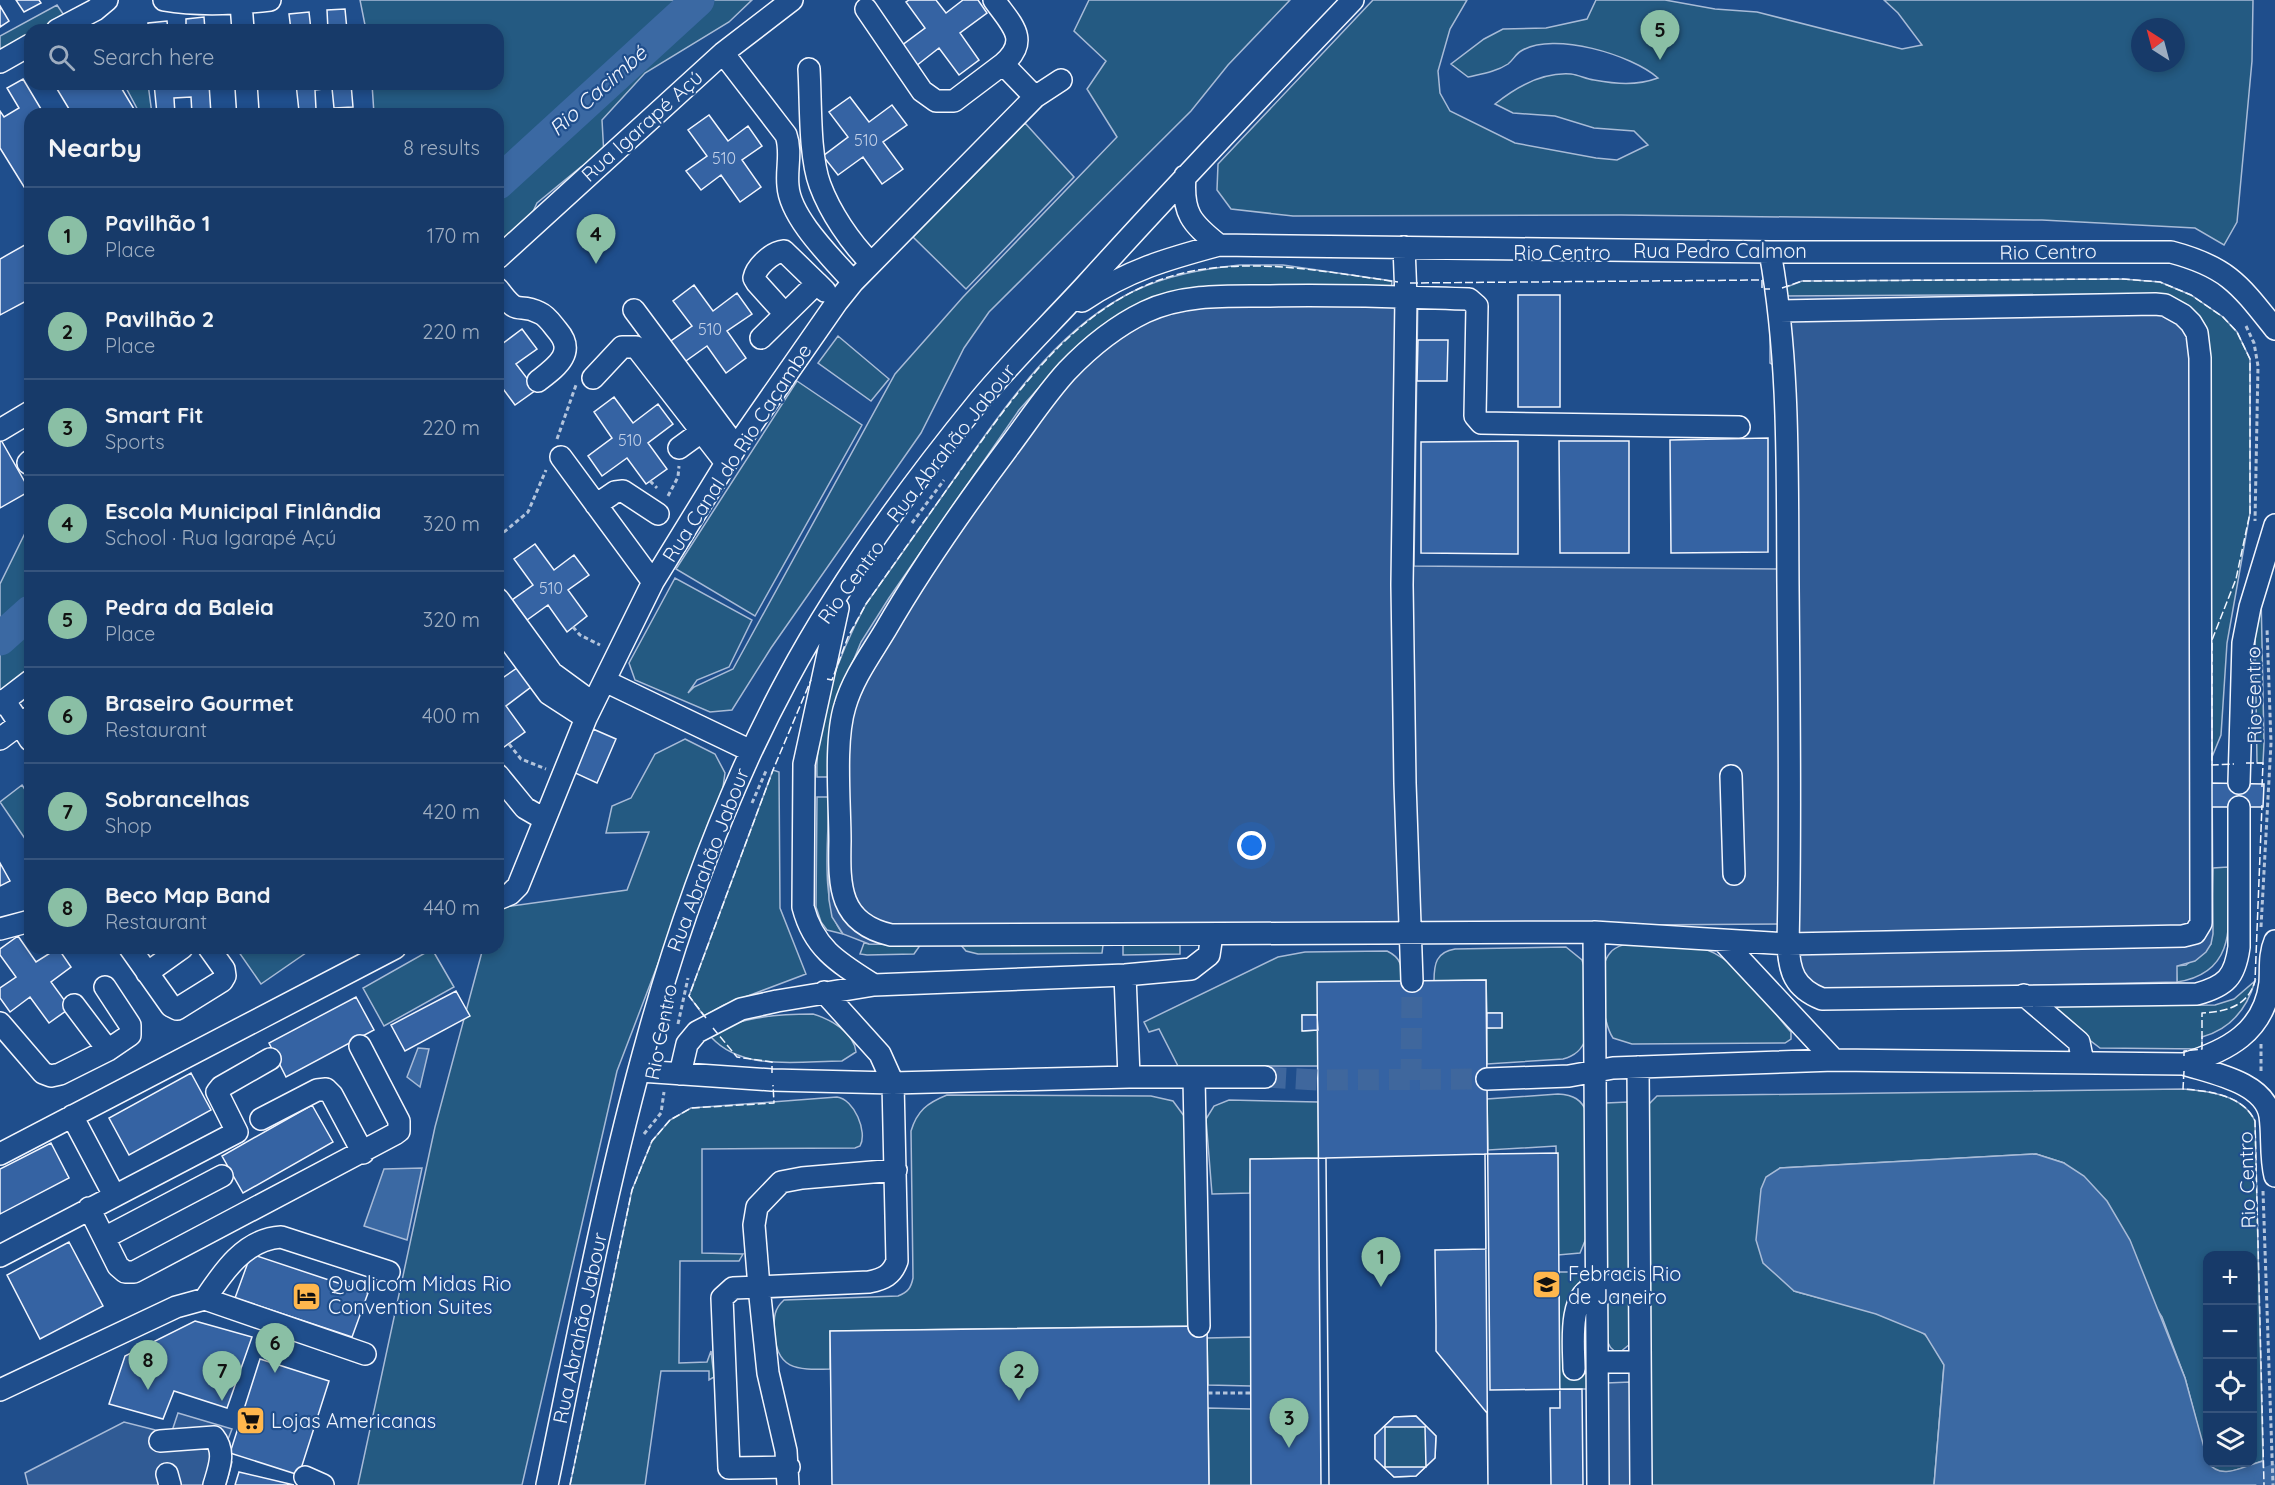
<!DOCTYPE html>
<meta charset="utf-8">
<style>
:root{--surface:#173a69;--page:#244571;--text:#f1f3f6;--muted:#9eadc0;--line:#36547d;--accent:#8abfa5}
body{margin:0;font-family:Quicksand,sans-serif;background:var(--page);color:var(--text)}
.controls{position:absolute;right:18px;bottom:18px;display:grid;overflow:hidden;border-radius:12px;box-shadow:0 3px 9px #0003}
.controls button{width:54px;height:54px;display:grid;place-items:center;padding:0;border:0;border-bottom:2px solid var(--line);background:var(--surface);color:var(--text);font:30px sans-serif}
.compass{position:absolute;left:2131px;top:18px;width:54px;height:54px;border-radius:50%;background:var(--surface);box-shadow:0 3px 9px #0003;rotate:324deg}
.you{position:absolute;left:1252px;top:846px;width:21px;height:21px;margin:-15px;border:4px solid #fff;border-radius:50%;background:#1a73e8;box-shadow:0 0 0 9px #1a73e833}
.badge{display:grid;place-items:center;width:39px;height:39px;border-radius:50%;background:var(--accent);color:#111;font-size:20px;font-weight:700}
.pin{position:absolute;translate:-50% -50px;filter:drop-shadow(0 2px 3px #0008)}
.pin::after{content:'';position:absolute;top:32px;width:21px;height:18px;background:inherit;clip-path:polygon(0 0,100% 0,50% 100%)}
.list{margin:0;padding:0;list-style:none}
h2{display:flex;justify-content:space-between;align-items:center;height:78px;margin:0;padding:0 24px;font-size:26px}
h2 small{font-size:20px;font-weight:400;color:var(--muted)}
.list li{display:grid;grid-template-columns:39px 1fr auto;gap:18px;align-items:center;box-sizing:border-box;height:96px;padding:0 24px;border-top:2px solid var(--line)}
.list b{display:block;font-size:22px;white-space:nowrap}
.list p{margin:0;font-size:20px;white-space:nowrap;color:var(--muted)}
.list em{font-size:20px;font-style:normal;color:var(--muted)}
.icon{flex:none;width:33px;height:33px;fill:none;stroke:currentColor;stroke-width:2;stroke-linecap:round;stroke-linejoin:round}
.map{position:relative;flex:none;width:2275px;height:1485px;overflow:hidden}
.search{position:absolute;background:var(--surface);box-shadow:0 3px 9px #0003;left:24px;top:24px;width:480px;height:66px;display:flex;align-items:center;gap:15px;box-sizing:border-box;padding:0 21px;border-radius:18px;color:var(--muted);font-size:22px}
.panel{position:absolute;background:var(--surface);box-shadow:0 3px 9px #0003;left:24px;top:108px;width:480px;height:846px;border-radius:18px}
.map>svg:first-child{display:block}
.green{fill:#245a82;stroke:#a8bbd7;stroke-width:1.5;fill-rule:evenodd}
.parking{fill:#305b95;stroke:#a8bbd7;stroke-width:1.5}
.water{fill:#3b69a3;stroke:#a8bbd7;stroke-width:1.5}
.lines{fill:none;stroke-linecap:round;stroke-linejoin:round}
.canal{stroke:#3b69a3;stroke-width:20}
.river{stroke:#3b69a3;stroke-width:33}
.building{fill:#3563a3;stroke:#f2f6ff;stroke-width:1.5;fill-rule:evenodd}
.minor-tunnel{stroke:#3f679d;stroke-width:21;stroke-dasharray:21 10;stroke-linecap:butt}
.minor-casing{stroke:#f2f6ff;stroke-width:24}
.path{stroke:#b3c4dc;stroke-width:3;stroke-dasharray:4.5 3;stroke-linecap:butt}
.minor{stroke:#1f4e8c;stroke-width:21}
.fence{stroke:#f2f6ff;stroke-width:1.5;stroke-dasharray:8 3;stroke-linecap:butt}
.labels{text-anchor:middle;stroke-width:4.5;stroke-linejoin:round;paint-order:stroke}
.number-label{font-size:16px;fill:#c3d1e8}
.street-label{font-size:20px;fill:#f2f6ff;stroke:#1f4e8c}
.poi-label{font-size:20px;fill:#f2f6ff;stroke:#1f4e8c;text-anchor:start}
.water-label{font-size:21px;font-style:italic;fill:#f2f6ff;stroke:#1f4e8c}
</style>
<div class="map">
<svg width="2275" height="1485" viewBox="0 0 2275 1485">
<rect width="100%" height="100%" fill="#1f4e8c"/>
<path class="green" d="M360,0H752L729,22L645,73L602,120L604,156L581,167L537,203L525,229L498,251V114H374L372,84H498V30H366Z
M1089,0H1290L1228,65L1191,111L989,312L964,348L921,433L771,648L732,710L710,712L635,680L629,663L675,578L752,620L729,667L697,680L688,693L694,687L733,669L895,374L963,297L1117,137L1087,89L1106,61L1074,31Z
M1373,0H1467L1450,29L1438,71L1440,93L1450,111L1515,143L1596,158L1617,160L1648,145L1634,131L1594,128L1555,116L1513,113L1495,104C1516,87 1543,72 1571,74C1579,75 1586,79 1594,80C1616,84 1636,86 1658,78C1632,55 1554,31 1521,51C1516,54 1513,60 1508,64C1496,72 1481,74 1468,77L1451,64L1484,39L1503,29L1546,28L1587,19L1596,0H1665L1715,9L1757,12L1902,49L1922,45L1898,13L1884,0H2253L2252,61L2237,222L2224,245L2195,228L2042,220L1621,215L1293,216L1231,209L1217,190L1218,164ZM2140,27H2176V63H2140Z
M57,5L74,30H30V54L0,71V36Z
M124,84H148L152,114H140Z
M1025,123L1074,177L966,289L913,237Z
M1240,265H1283L1392,281L1391,291L828,777H817C815,716 838,656 866,604C898,559 930,514 961,469C1009,402 1058,328 1134,291C1168,275 1203,269 1240,265Z
M2123,279L2160,282L2191,295L2223,317L2237,332L2250,359V513L2227,643L2221,735L2212,757L2210,417L1784,295V288L1802,281Z
M838,336L889,379L871,401L818,363Z
M797,381L862,425L755,616L676,569Z
M30,523V681L0,701V584Z
M2261,594L2264,743L2263,763H2257L2255,630Z
M685,739L715,754L725,773L719,815L677,914L617,1071L522,1485H358L435,1127L483,948H498V908L627,890L649,832L606,833L612,806L631,798L655,754Z
M773,770L779,772L780,908L806,974L724,1005L704,1016L689,996Z
M22,785L30,797V846L0,802Z
M817,797H829C829,833 819,906 843,934L827,930L821,922L816,907Z
M2228,867C2228,917 2241,972 2177,982L2176,966L2186,965L2211,944L2213,868Z
M864,943L870,944H921L914,954L867,955L860,954Z
M960,944L1103,945L1102,953L978,954L966,951Z
M1123,944L1180,945V954L1123,955Z
M1626,944C1648,945 1685,942 1705,949C1741,962 1766,1004 1791,1032V1039L1785,1043L1632,1044L1613,1038C1602,1022 1596,969 1610,953C1614,947 1620,946 1626,944Z
M1566,947L1582,960L1585,969L1586,1038C1582,1050 1575,1056 1563,1059L1487,1064V1028L1502,1027V1013H1487L1486,980L1434,981C1434,964 1436,952 1455,949Z
M236,948H313L261,984Z
M432,949L454,987L384,1026L363,988Z
M1387,951C1402,958 1402,967 1402,981L1317,1015H1302L1303,1031L1318,1030V1066H1178L1159,1029L1149,1032L1144,1022L1278,957L1305,952Z
M2255,981C2247,1009 2231,1029 2202,1037V1049L2100,1048L2045,1006L2215,1005L2234,999Z
M813,1014C830,1019 854,1032 856,1052L842,1061C799,1061 743,1072 711,1037C732,1016 784,1014 813,1014Z
M2183,1089C2209,1091 2243,1095 2255,1121L2263,1461C2247,1465 2220,1482 2208,1463L2252,1462V1256H2208L2207,1462L2185,1378L2162,1317L2064,1163L2036,1154L1780,1168L1794,1291C1830,1302 1895,1312 1924,1334C1933,1341 1939,1354 1944,1365L1934,1485H1649V1104L1657,1096Z
M1558,1094C1574,1095 1581,1099 1588,1114L1587,1236L1580,1253L1558,1255L1556,1146L1488,1150L1487,1099Z
M947,1095L1151,1096L1173,1101L1187,1120L1188,1326L830,1331V1369C796,1370 776,1370 774,1330C774,1317 774,1309 784,1300L898,1296C908,1292 911,1288 913,1278L911,1131C917,1111 927,1103 947,1095Z
M837,1097C854,1099 868,1132 860,1146L855,1148L702,1149V1253L743,1254L739,1261H680L679,1363L707,1362L711,1351L714,1377L709,1380V1371H661L645,1485H570L632,1190L652,1141L670,1120L691,1108Z
M1229,1100L1318,1102L1319,1158L1251,1159L1250,1193L1212,1194L1206,1119L1214,1106Z
M1628,1102L1629,1274L1625,1279H1610L1606,1270V1103Z
M1559,1272H1580L1581,1315L1587,1311L1589,1389H1559Z
M1613,1293L1626,1295L1629,1300L1630,1344L1619,1353C1600,1348 1606,1317 1606,1301Z
M1251,1337V1386L1208,1385L1207,1338Z
M1208,1408L1251,1409V1485H1209Z
M1416,1416L1436,1436L1435,1458L1416,1476L1394,1477L1375,1459V1435L1394,1417Z"/>
<path class="parking" d="M1418,291L1414,566L1780,569V369L1770,363V296L2153,294L2193,314L2210,417L2213,934L2211,944L2206,952L2195,961L2177,966V982L1819,990L1805,982L1791,924L1180,928V945L869,944L843,934L832,917L829,900L828,777L843,686L861,642L889,598L1019,410L1051,374L1143,306Z
M1631,1382L1633,1485H1607L1606,1383Z
M178,1413L232,1429L223,1452L232,1462L226,1485H28L25,1473L124,1422L171,1434Z"/>
<path class="water" d="M418,1048L429,1049L420,1087L407,1077Z
M2036,1154L2064,1163L2084,1176L2107,1201L2130,1240L2185,1378L2208,1462C2221,1482 2245,1465 2263,1461L2264,1485H1934L1944,1365L1925,1334L1876,1314L1794,1291L1763,1263L1756,1240L1761,1189L1766,1177L1780,1168Z
M422,1168L407,1240L364,1226L384,1169Z"/>
<g class="lines">
<path class="canal" d="M2264,1478L2275,1474"/>
<path class="river" d="M498,183L698,0
M0,639L30,612"/>
</g>
<path class="building" d="M16,0H39L41,3L24,12Z
M909,0H936L946,13L963,0H978L987,13L960,33L979,60L959,75L939,48L916,66L901,46L925,28L906,2Z
M0,6L9,21L0,27Z
M345,9L347,30H328L327,10Z
M309,12L311,30H291L289,14Z
M204,17L205,30H186V19Z
M167,21L168,30H148V23Z
M23,79L44,114H30V188L26,190L0,148V111L4,117L19,108L7,88Z
M54,84H119L137,114H72Z
M154,84H209L211,114H192L191,97L174,98L175,114H157Z
M296,84H351L353,107L334,108L332,88L315,90L316,109L299,111Z
M850,97L869,122L892,105L907,125L883,142L903,169L882,184L863,157L838,175L823,156L848,137L829,112Z
M709,115L728,141L748,126L762,146L742,160L761,187L740,202L721,175L701,190L686,171L707,156L688,130Z
M30,242V299L0,315V259Z
M694,285L713,311L737,293L752,314L727,331L746,358L726,373L707,346L683,363L668,343L692,326L673,301Z
M1518,295H1560V407H1518Z
M522,329L537,349L516,364L536,390L515,405L498,382V339L502,344Z
M1418,340H1448L1447,381H1417Z
M614,397L633,423L658,404L673,424L648,443L667,469L646,484L627,458L602,476L588,456L612,438L594,412Z
M1768,438V552L1671,553L1670,440Z
M1,440L30,491L0,508V441Z
M1518,441V554L1421,553V442Z
M1559,441H1629V553H1560Z
M535,544L554,570L574,555L589,575L568,590L587,616L567,632L548,605L527,620L512,600L533,585L514,559Z
M517,668L531,687L506,706L525,732L504,747L498,739V681Z
M593,729L616,739L597,783L573,772Z
M2209,783L2264,784L2263,807H2209Z
M0,863L10,881L0,886Z
M18,936L36,962L58,948L71,967L51,982L70,1008L49,1023L30,997L10,1012L0,998V988L16,977L0,955V949Z
M1486,980L1490,1390L1582,1389L1583,1485H1321L1317,982ZM1385,1427H1425L1426,1467H1385Z
M456,991L470,1016L405,1051L391,1025Z
M356,997L374,1030L286,1077L269,1043Z
M1487,1013H1502V1028H1487Z
M1302,1015H1317L1318,1030L1302,1031Z
M191,1073L211,1110L129,1155L109,1118Z
M312,1105L333,1142L243,1193L222,1156Z
M51,1143L69,1178L0,1214V1169Z
M1558,1153L1560,1408H1550L1551,1485H1488L1485,1154Z
M1485,1154L1486,1249L1435,1250L1436,1325V1351L1487,1413L1488,1485H1329L1326,1158ZM1416,1416L1436,1436L1435,1458L1416,1476L1394,1477L1375,1459V1435L1394,1417Z
M1326,1158L1329,1485H1251L1250,1159Z
M69,1242L103,1306L40,1339L7,1275Z
M251,1254L368,1293L352,1337L235,1298Z
M195,1321L252,1337L227,1408L174,1391L163,1419L109,1404L125,1356Z
M1207,1326L1209,1485H832L830,1331Z
M260,1359L329,1381L299,1475L230,1453Z
M239,1472L294,1485H235Z"/>
<g class="lines">
<path class="minor-tunnel" d="M1265,1077L1318,1080L1487,1079
M1411,1080L1412,981"/>
<defs>
<path id="minor" d="M164,0C199,6 236,4 270,0
M994,0C1011,24 1031,40 1003,64L1035,97
M241,3L243,30
M866,9L922,91L936,101H954L1003,64
M57,30L95,10L107,0
M723,53L786,135C792,152 786,169 788,186C790,218 833,259 853,282
M0,62L30,45
M809,69C811,102 809,156 820,185C830,212 850,242 871,263
M246,84L248,114
M1185,176C1182,213 1191,223 1219,245
M1404,247L1406,297L1402,585L1405,783L1412,981
M1770,252C1790,362 1787,474 1788,586C1789,705 1791,824 1788,944C1789,971 1794,988 1822,999L2197,994C2226,986 2235,977 2239,947V807
M498,258L723,53L792,0
M498,289C520,319 516,301 540,313C547,316 552,324 557,330C577,353 556,367 538,381
M1082,301C1128,270 1167,259 1219,245L1770,252H2171C2228,267 2240,285 2275,329
M634,310L736,447
M785,314L757,283L754,278C756,267 772,252 784,251L817,283
M761,338L817,283L825,291
M593,378L622,347H636L726,463
M1739,427L1481,423L1475,416L1477,306L1469,299C1402,297 1335,294 1268,296C1227,296 1183,294 1145,312C1116,326 1089,348 1067,371C1046,394 1029,420 1011,444C966,504 923,565 886,629C871,654 853,678 845,706C834,741 840,803 840,841C839,887 839,923 891,935L1594,932L1788,944L2183,936L2195,933L2201,923L2200,358L2197,333L2191,323L2183,315L2165,305L2155,304L1780,311
M0,430L30,412
M679,448L701,432
M561,457L653,582
M28,463L30,461
M596,505L615,492L623,491L658,514
M498,599L552,673L593,703
M838,608L804,764L803,907C814,949 839,963 874,985
M498,625L549,694L586,718
M605,681L751,751
M4,700L20,724L30,717
M0,704L30,681
M0,739L20,724L30,740
M498,775L525,808L544,819
M1731,776L1734,874
M2239,783L2243,643L2250,607L2275,525
M498,899L510,894L518,886L586,718L653,582L736,447L837,302L853,282L1035,97L1061,80
M0,929L30,921
M1594,932L1598,1485
M1722,940L1834,1060
M130,948L171,1006L177,1009L222,981L225,976L224,969L209,948
M147,973L182,948
M1125,975L1129,1077
M2024,995L2079,1042L2083,1062
M74,1005L108,1050
M0,1023L43,1073L51,1076L60,1074L108,1050L130,1035V1025L105,987
M2184,1064C2227,1051 2264,1032 2270,983C2271,968 2269,955 2275,941
M1638,1067L1641,1485
M640,1071L772,1080L893,1083L1129,1077H1265
M680,1074L687,1044L697,1032L741,1009L777,1001L874,985L1125,975L1191,969L1209,955L1212,935
M1194,1078L1199,1326
M1487,1079L1569,1076L1613,1068L1834,1060L2184,1064C2211,1073 2265,1082 2270,1116C2273,1136 2270,1156 2275,1176
M72,1116L114,1195
M261,1119L317,1090L326,1089L332,1095L363,1153
M0,1154L395,948
M89,1208L118,1266L125,1272H134L395,1134L399,1131V1121L360,1046
M104,1238L222,1176
M0,1256L237,1132L217,1092L221,1087L270,1059
M205,1299L365,1354
M1597,1362H1639
M1574,1369C1574,1349 1567,1294 1595,1287C1608,1284 1624,1286 1638,1286
M0,1390L176,1307L205,1299C223,1272 245,1239 281,1237L389,1272
M160,1441L214,1437C226,1452 219,1468 214,1485
M789,1467L729,1468L722,1298L733,1288L759,1287L754,1225L757,1207L781,1182L802,1178L896,1170
M167,1474L170,1485
M305,1477L323,1485
M547,1485C604,1211 653,928 787,680C840,581 908,488 979,401C1012,361 1050,324 1085,286C1173,189 1263,94 1353,0
M788,1485L786,1451L768,1373L759,1287L869,1282C884,1279 892,1275 897,1261L893,1083L880,1054L824,992"/>
</defs>
<use href="#minor" class="minor-casing"/>
<path class="path" d="M2246,326L2254,343L2258,366L2255,521
M557,439L576,385
M650,481L657,488
M668,496L678,477L679,466
M912,523L944,480
M498,537L528,512L546,470
M573,627L580,635L600,645
M509,744L521,759L546,769
M752,803L766,771
M2261,927L2271,743L2267,628
M678,1024L688,978
M2261,1044V1074
M644,1134L661,1113L664,1092
M2263,1191L2273,1485
M1208,1393H1251"/>
<use href="#minor" class="minor"/>
<path class="fence" d="M1410,283L1762,280V289H1770
M1782,288L1802,281L2123,279L2160,282L2191,295L2223,317L2237,332L2250,359V513L2236,579L2212,640V765L2234,764
M827,679L832,680L848,637L866,604C897,560 927,517 958,474C1020,387 1089,284 1205,269C1270,260 1334,273 1398,282
M2246,763H2263L2262,787
M706,1018L689,996L773,770L811,680
M713,1028L737,1057L772,1062V1073
M2184,1056V1051L2202,1049V1013C2226,1012 2248,1006 2255,981L2262,805
M2184,1071L2183,1089C2209,1091 2243,1095 2255,1121L2264,1485
M570,1485L632,1190L652,1141L670,1120L691,1108L774,1103L773,1085"/>
</g>
<defs>
<symbol id="school-square" viewBox="-11 -11 22 22"><rect x="-9" y="-9" width="18" height="18" rx="4" fill="#ffb74d" stroke="#1f4e8c"/><path d="M0-5L7-2L0 1L-7-2ZM-4 1L0 2.5L4 1V4Q0 6-4 4Z" fill="#111"/></symbol>
<symbol id="hotel-square" viewBox="-11 -11 22 22"><rect x="-9" y="-9" width="18" height="18" rx="4" fill="#ffb74d" stroke="#1f4e8c"/><path d="M-6-4.5h1.5V1H6V5H4.5V3h-9V5H-6ZM-4 0a1.8 1.8 0 1 1 3.6 0ZM.5 0V-2.5h3Q6-2.5 6 0Z" fill="#111"/></symbol>
<symbol id="supermarket-square" viewBox="-11 -11 22 22"><rect x="-9" y="-9" width="18" height="18" rx="4" fill="#ffb74d" stroke="#1f4e8c"/><path d="M-6-5.5h2.5l.6 2H6L4.5 2H-2.5L-4.4-4H-6ZM-1.5 3.2a1.3 1.3 0 1 0 .1 0ZM3 3.2a1.3 1.3 0 1 0 .1 0Z" fill="#111"/></symbol>
</defs>
<g fill-rule="evenodd">
<use href="#school-square" x="1530" y="1268" width="33" height="33"/>
<use href="#hotel-square" x="290" y="1280" width="33" height="33"/>
<use href="#supermarket-square" x="234" y="1404" width="33" height="33"/>
</g>
<g class="labels">
<g class="number-label">
<text x="866" y="146">510</text>
<text x="724" y="164">510</text>
<text x="710" y="335">510</text>
<text x="630" y="446">510</text>
<text x="551" y="594">510</text>
</g>
<g class="street-label">
<text transform="translate(642 126) rotate(-42)" y="7">Rua Igarapé Açú</text>
<text x="1720" y="258">Rua Pedro Calmon</text>
<text transform="translate(2048 252) rotate(-1)" y="7">Rio Centro</text>
<text x="1562" y="260">Rio Centro</text>
<text transform="translate(951 443) rotate(-52)" y="7">Rua Abrahão Jabour</text>
<text transform="translate(737 453) rotate(-57)" y="7">Rua Canal do Rio Caçambe</text>
<text transform="translate(851 582) rotate(-54)" y="7">Rio Centro</text>
<text transform="translate(2254 695) rotate(-91)" y="7">Rio Centro</text>
<text transform="translate(708 860) rotate(-69)" y="7">Rua Abrahão Jabour</text>
<text transform="translate(661 1032) rotate(-79)" y="7">Rio Centro</text>
<text transform="translate(2247 1180) rotate(-92)" y="7">Rio Centro</text>
<text transform="translate(580 1328) rotate(-78)" y="7">Rua Abrahão Jabour</text>
</g>
<g class="poi-label">
<text x="1568" y="1281">Febracis Rio<tspan x="1568" dy="23">de Janeiro</tspan></text>
<text x="328" y="1291">Qualicom Midas Rio<tspan x="328" dy="23">Convention Suites</tspan></text>
<text x="271" y="1428">Lojas Americanas</text>
</g>
<g class="water-label">
<text transform="translate(598 91) rotate(-42)" y="7">Rio Cacimbé</text>
</g>
</g>
</svg>
<div class="controls">
<button>+</button>
<button>−</button>
<button><svg class="icon" aria-label="locate" viewBox="0 0 24 24"><circle cx="12" cy="12" r="6"/><path d="M12 2v4M12 18v4M2 12h4M18 12h4"/></svg></button>
<button><svg class="icon" aria-label="layers" viewBox="0 0 24 24"><path d="M12 4l9 5-9 5-9-5zM3 14l9 5 9-5"/></svg></button>
</div>
<svg class="compass" viewBox="-18 -18 36 36"><path d="M0-13l5 13h-10z" fill="#e53935"/><path d="M0 13l5-13h-10z" fill="#9eadc0"/></svg>
<div class="you"></div>
<div class="pin badge" style="left:1381px;top:1287px">1</div>
<div class="pin badge" style="left:1019px;top:1401px">2</div>
<div class="pin badge" style="left:1289px;top:1448px">3</div>
<div class="pin badge" style="left:596px;top:264px">4</div>
<div class="pin badge" style="left:1660px;top:60px">5</div>
<div class="pin badge" style="left:275px;top:1373px">6</div>
<div class="pin badge" style="left:222px;top:1401px">7</div>
<div class="pin badge" style="left:148px;top:1390px">8</div>
<div class="search"><svg class="icon" aria-label="search" viewBox="0 0 24 24"><circle cx="10" cy="10" r="6"/><path d="M15 15l6 6"/></svg>Search here</div>
<section class="panel">
<h2>Nearby<small>8 results</small></h2>
<ul class="list">
<li><span class="badge">1</span><div><b>Pavilhão 1</b><p>Place</p></div><em>170 m</em></li>
<li><span class="badge">2</span><div><b>Pavilhão 2</b><p>Place</p></div><em>220 m</em></li>
<li><span class="badge">3</span><div><b>Smart Fit</b><p>Sports</p></div><em>220 m</em></li>
<li><span class="badge">4</span><div><b>Escola Municipal Finlândia</b><p>School · Rua Igarapé Açú</p></div><em>320 m</em></li>
<li><span class="badge">5</span><div><b>Pedra da Baleia</b><p>Place</p></div><em>320 m</em></li>
<li><span class="badge">6</span><div><b>Braseiro Gourmet</b><p>Restaurant</p></div><em>400 m</em></li>
<li><span class="badge">7</span><div><b>Sobrancelhas</b><p>Shop</p></div><em>420 m</em></li>
<li><span class="badge">8</span><div><b>Beco Map Band</b><p>Restaurant</p></div><em>440 m</em></li>
</ul>
</section>
</div>
